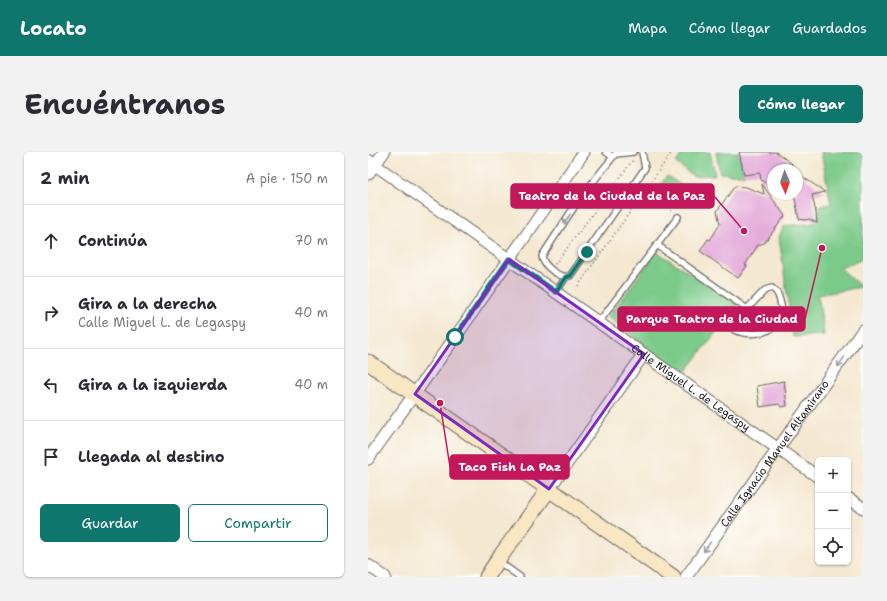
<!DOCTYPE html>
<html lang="es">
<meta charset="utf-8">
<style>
:root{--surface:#fff;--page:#f2f2f3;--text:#2b2b33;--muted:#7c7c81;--line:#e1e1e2;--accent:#0f766e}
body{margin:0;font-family:"Shantell Sans",sans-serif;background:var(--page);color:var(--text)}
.controls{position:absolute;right:12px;bottom:12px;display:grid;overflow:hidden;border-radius:6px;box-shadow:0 1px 3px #0004}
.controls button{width:36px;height:36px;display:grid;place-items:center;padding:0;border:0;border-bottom:1px solid var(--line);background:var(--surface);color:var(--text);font:20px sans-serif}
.compass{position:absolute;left:399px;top:12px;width:36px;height:36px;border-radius:50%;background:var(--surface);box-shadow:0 1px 3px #0004;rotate:178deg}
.stop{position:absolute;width:12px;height:12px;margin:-9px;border:3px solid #0f766e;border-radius:50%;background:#fff}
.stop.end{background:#0f766e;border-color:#fff;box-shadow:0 1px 4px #0008}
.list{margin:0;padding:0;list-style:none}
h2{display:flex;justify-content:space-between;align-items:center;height:52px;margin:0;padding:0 16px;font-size:17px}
h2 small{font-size:13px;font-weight:400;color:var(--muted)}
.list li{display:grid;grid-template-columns:26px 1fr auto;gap:12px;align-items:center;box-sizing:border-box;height:72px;padding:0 16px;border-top:1px solid var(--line)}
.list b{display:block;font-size:15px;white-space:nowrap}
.list p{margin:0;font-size:13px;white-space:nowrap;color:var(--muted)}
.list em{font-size:13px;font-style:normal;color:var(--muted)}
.actions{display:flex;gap:8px;padding:12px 16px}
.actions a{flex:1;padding:9px 0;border:1px solid var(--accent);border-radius:6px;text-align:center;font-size:14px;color:var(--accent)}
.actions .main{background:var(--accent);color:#fff}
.icon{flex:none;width:22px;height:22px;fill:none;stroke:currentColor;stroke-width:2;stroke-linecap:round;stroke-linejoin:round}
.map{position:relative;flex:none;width:495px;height:425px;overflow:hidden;border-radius:6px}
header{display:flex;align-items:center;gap:24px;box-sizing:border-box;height:56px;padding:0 20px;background:var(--accent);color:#fff}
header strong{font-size:19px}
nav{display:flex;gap:22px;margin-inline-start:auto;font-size:14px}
.intro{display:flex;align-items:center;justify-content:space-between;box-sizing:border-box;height:96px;padding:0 24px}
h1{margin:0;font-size:28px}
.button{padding:10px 18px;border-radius:6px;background:var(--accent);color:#fff;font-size:14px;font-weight:700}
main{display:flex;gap:24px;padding:0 24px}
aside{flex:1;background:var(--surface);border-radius:6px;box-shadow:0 1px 3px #0004}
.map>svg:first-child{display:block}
.green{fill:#7cca8a;stroke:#4c7353}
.building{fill:#e5acdb}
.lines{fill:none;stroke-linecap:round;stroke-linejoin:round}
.lane-casing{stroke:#68635b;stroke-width:8}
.street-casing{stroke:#68635b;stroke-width:13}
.secondary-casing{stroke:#68635b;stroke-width:17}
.path{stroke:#68635b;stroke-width:1.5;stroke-dasharray:1 3;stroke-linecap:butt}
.lane{stroke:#fff;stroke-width:5.5}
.street{stroke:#fff;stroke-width:11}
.secondary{stroke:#f9e7c3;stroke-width:15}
.oneway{stroke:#999}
.route{stroke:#0f766e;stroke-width:5}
.marked{fill:#7b2cbf;fill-opacity:0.2;stroke:#7b2cbf;stroke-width:3;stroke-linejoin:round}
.labels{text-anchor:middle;stroke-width:3;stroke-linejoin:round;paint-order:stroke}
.street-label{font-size:11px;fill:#1c1c1c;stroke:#fdfcf7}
.leader{fill:none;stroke:#c2185b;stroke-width:1.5}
.callout-dot{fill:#c2185b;stroke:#fdfcf7;stroke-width:1.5}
.callout{fill:#c2185b;stroke:#c2185b;stroke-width:1.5}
.callout-label{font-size:12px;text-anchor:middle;font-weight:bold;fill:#fff}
</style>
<header>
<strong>Locato</strong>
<nav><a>Mapa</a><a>Cómo llegar</a><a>Guardados</a></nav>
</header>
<div class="intro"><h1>Encuéntranos</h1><a class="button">Cómo llegar</a></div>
<main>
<aside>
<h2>2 min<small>A pie · 150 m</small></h2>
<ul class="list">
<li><svg class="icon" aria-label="ahead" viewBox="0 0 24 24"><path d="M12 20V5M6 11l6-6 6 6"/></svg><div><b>Continúa</b></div><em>70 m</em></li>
<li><svg class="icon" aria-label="right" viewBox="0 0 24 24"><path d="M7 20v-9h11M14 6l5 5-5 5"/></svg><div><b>Gira a la derecha</b><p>Calle Miguel L. de Legaspy</p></div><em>40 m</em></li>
<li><svg class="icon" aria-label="left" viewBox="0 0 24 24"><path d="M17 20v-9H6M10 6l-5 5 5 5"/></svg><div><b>Gira a la izquierda</b></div><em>40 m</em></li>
<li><svg class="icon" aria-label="arrive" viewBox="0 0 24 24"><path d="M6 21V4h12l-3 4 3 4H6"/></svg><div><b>Llegada al destino</b></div></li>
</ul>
<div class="actions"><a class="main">Guardar</a><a>Compartir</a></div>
</aside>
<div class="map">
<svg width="495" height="425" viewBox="0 0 495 425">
<rect width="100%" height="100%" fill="#fdfcf7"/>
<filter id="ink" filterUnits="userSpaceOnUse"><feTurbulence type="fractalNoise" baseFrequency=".025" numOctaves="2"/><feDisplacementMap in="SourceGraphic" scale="8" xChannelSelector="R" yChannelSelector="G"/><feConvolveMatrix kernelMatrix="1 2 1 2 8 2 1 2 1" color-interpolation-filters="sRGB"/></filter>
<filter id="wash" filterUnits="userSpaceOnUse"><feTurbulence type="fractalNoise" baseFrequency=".012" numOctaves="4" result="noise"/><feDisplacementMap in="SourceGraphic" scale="16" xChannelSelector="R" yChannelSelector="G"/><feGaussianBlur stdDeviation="0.9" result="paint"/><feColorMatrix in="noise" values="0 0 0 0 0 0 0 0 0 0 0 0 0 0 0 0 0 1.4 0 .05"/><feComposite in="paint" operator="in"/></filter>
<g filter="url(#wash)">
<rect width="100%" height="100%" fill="#f4e8d1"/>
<path class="green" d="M315,0H342L347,23L325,24L308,11Z
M348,0H371L376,23L352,21Z
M453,0H495V107L472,116L493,135L450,143L456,183L425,185L411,85L416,74L448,71L451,64L452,54L463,52Z
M299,24L324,40L282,47Z
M289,100L370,152L315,223L240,165Z"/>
<g id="blocks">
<path class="building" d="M371,0H408L424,12V18H405V36L393,28L392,21L376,23Z
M429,21L457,40L444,43L448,61L449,71L441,67L437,68L431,67L426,42H429Z
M394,32L417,64L396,91L390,93L377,113L379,114L370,126L332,99L340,87L342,88L352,72L349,59L367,34L378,35L396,42Z
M416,229L419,254L413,255L411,252L392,255L389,234Z"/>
</g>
</g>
<g filter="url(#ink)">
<use href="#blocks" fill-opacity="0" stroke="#68635b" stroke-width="1"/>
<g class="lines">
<defs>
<path id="lane" d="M238,0L245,5
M249,0L212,46L174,104C175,114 192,127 202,124L277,16L274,0
M247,2L265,0
M289,93L379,157L367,171L366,178C388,187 421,179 412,149C410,142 410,141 404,136L397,138L379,157
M188,140L198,125
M231,170L310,65
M130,409L152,425"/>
<g id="street">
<path id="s1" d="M0,8L450,325"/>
<path d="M0,22L16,0"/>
<path d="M0,307L95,174L216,0"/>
<path d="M181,337L276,202"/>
<path d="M480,346L495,356"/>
<path d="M0,413L17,425"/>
<path id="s2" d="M318,425L495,178"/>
</g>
<path id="secondary" d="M0,210L181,337L305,425
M119,425L132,405L181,337"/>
</defs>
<use href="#lane" class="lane-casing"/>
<use href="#street" class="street-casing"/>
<use href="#secondary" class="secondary-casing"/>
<path class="path" d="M269,51L296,52L304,59
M187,112L265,8
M210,134L304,0"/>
<use href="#lane" class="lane"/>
<use href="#street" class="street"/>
<use href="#secondary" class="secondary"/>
</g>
<defs><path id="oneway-shaft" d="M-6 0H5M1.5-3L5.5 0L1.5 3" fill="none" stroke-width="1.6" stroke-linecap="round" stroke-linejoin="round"/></defs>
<g class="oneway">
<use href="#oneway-shaft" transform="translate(199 67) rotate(123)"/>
<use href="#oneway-shaft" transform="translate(473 210) rotate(125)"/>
<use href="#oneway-shaft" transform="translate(339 395) rotate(125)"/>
</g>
</g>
<g class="lines" filter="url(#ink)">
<path class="route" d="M87,185L141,107L188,140L198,125L202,124L219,100"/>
</g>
<path class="marked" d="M141,107L276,202L181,337L47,242Z"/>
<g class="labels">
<g class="street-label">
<text dy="4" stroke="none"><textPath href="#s1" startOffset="395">Calle Miguel L. de Legaspy</textPath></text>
<text dy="4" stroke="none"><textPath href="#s2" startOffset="152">Calle Ignacio Manuel Altamirano</textPath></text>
</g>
</g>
<path class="leader" d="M376 79L346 44M454 96L437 167M72 251L82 315"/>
<g class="callout-dot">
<circle cx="376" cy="79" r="4"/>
<circle cx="454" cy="96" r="4"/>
<circle cx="72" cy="251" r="4"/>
</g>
<g class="callout">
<rect x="143" y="32" width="203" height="24" rx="4"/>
<rect x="250" y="155" width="187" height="24" rx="4"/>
<rect x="82" y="303" width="119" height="24" rx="4"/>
</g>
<g class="callout-label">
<text x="244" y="48">Teatro de la Ciudad de la Paz</text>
<text x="344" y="171">Parque Teatro de la Ciudad</text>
<text x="142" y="319">Taco Fish La Paz</text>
</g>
</svg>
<div class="controls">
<button>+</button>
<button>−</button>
<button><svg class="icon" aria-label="locate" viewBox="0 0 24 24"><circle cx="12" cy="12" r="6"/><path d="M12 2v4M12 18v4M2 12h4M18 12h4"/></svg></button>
</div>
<svg class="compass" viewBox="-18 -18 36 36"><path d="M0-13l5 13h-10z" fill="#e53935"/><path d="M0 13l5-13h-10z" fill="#7c7c81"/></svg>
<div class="stop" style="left:87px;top:185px"></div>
<div class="stop end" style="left:219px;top:100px"></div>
</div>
</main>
